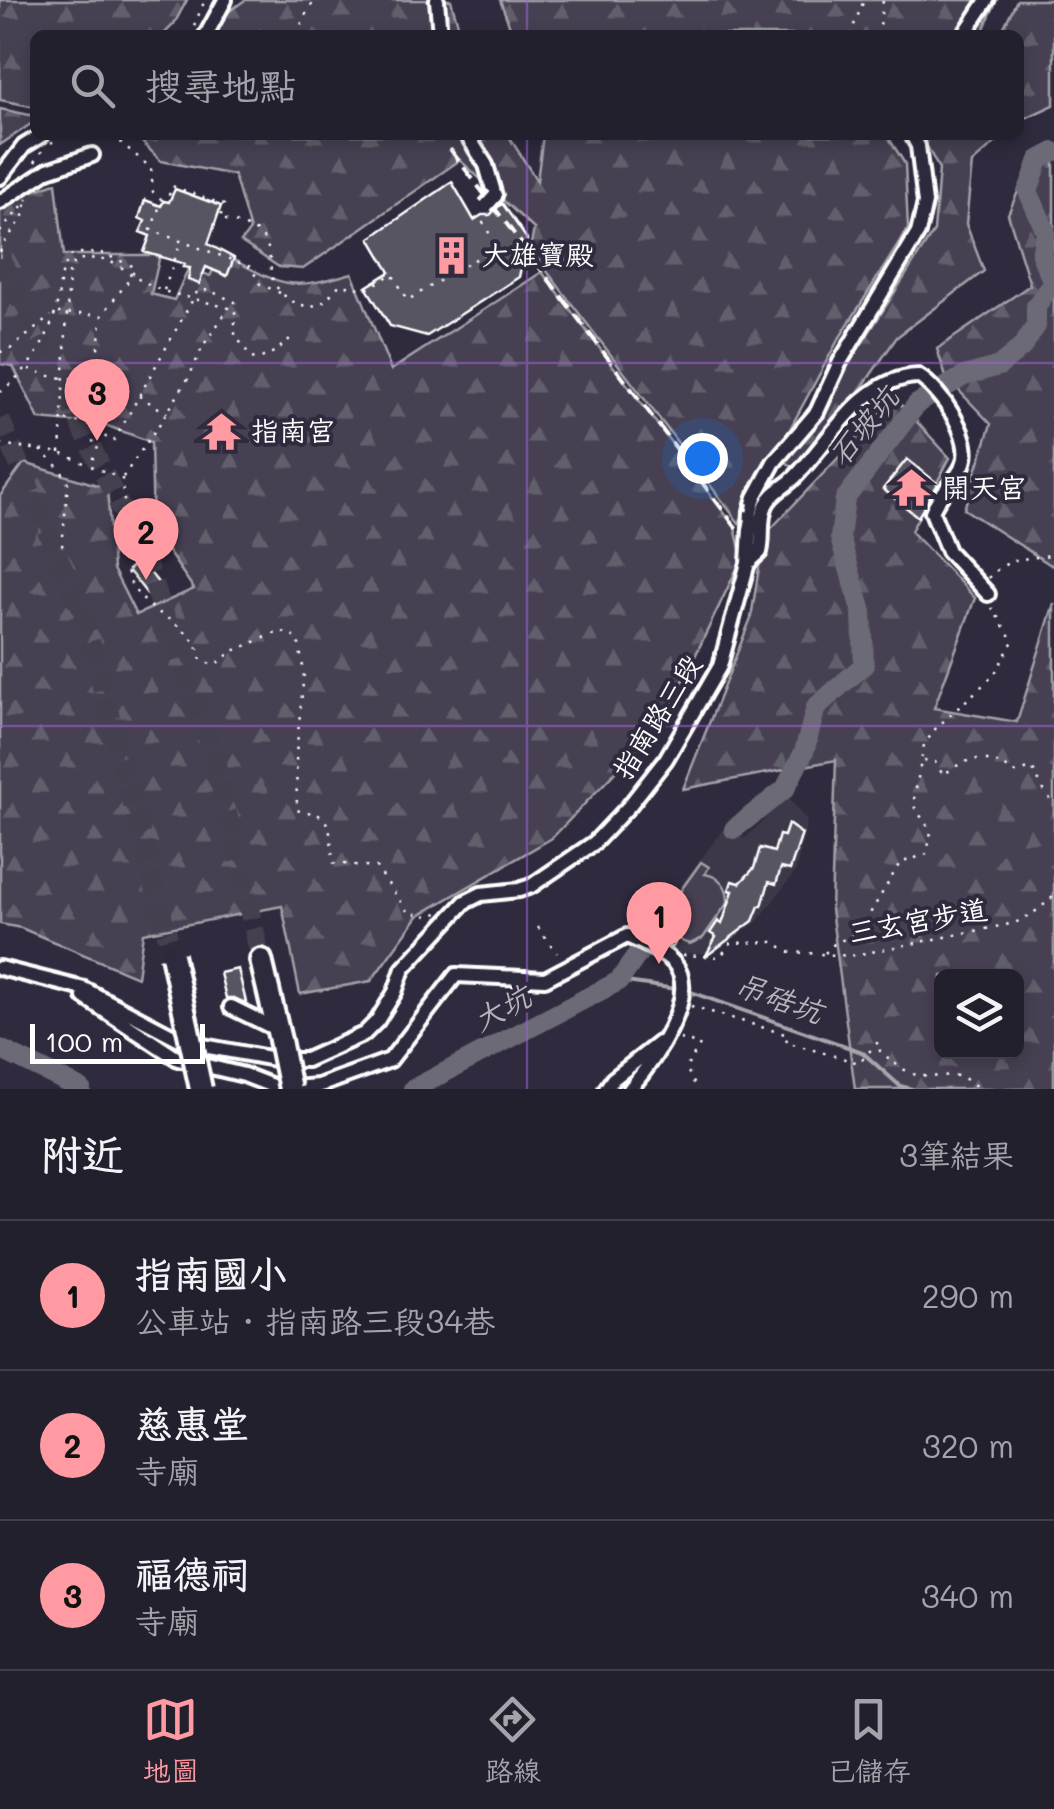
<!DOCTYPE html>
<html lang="zh-TW">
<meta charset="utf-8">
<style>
:root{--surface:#23202e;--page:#2b2836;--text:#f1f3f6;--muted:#a3a3aa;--line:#403e4a;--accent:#ff9aa2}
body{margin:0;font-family:Mali,"LXGW WenKai TC",sans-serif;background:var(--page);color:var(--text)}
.controls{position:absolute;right:30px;bottom:30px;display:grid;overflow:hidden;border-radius:15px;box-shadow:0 5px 15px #0003}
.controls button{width:90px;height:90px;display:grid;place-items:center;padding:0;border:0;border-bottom:2px solid var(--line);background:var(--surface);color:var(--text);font:50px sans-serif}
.scale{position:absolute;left:30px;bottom:25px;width:175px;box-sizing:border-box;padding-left:10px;border:5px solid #fff;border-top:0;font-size:28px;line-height:35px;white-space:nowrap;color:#fff;-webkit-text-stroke:8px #2f2a3d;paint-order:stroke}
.you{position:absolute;left:702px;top:458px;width:35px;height:35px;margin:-25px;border:8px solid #fff;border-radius:50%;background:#1a73e8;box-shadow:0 0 0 15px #1a73e833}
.badge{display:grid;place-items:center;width:65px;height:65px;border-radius:50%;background:var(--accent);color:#111;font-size:32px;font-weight:700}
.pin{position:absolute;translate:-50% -82px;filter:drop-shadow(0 2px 5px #0008)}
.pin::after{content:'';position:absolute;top:52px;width:35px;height:30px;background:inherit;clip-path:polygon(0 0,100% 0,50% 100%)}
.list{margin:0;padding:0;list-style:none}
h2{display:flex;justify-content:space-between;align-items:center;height:130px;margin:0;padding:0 40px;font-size:42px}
h2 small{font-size:32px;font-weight:400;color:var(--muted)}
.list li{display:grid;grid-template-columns:65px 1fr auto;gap:30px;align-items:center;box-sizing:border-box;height:150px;padding:0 40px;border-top:2px solid var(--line)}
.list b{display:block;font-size:38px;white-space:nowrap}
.list p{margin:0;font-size:32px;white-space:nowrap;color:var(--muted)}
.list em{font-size:32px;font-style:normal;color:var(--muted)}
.icon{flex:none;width:55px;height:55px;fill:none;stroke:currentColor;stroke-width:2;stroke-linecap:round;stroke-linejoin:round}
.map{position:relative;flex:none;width:1054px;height:1089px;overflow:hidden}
.search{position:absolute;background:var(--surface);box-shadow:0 5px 15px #0003;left:30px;right:30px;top:30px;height:110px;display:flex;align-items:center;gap:25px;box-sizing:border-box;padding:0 35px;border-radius:15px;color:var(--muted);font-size:38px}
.sheet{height:580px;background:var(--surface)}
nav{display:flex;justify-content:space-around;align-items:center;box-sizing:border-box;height:140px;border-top:2px solid var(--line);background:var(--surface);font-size:28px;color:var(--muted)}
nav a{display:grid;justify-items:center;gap:5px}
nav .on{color:var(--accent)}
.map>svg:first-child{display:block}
.built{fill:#3c3749}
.forest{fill:url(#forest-firs);stroke:#a2a0a8;stroke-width:2.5;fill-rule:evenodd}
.green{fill:#464152;stroke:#a2a0a8;stroke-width:2.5}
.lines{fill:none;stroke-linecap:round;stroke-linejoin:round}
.stream{stroke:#a7a6ad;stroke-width:4}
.river{stroke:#6d6a77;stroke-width:20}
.building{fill:#595564;stroke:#fff;stroke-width:2.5}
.highway-tunnel{stroke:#443f50;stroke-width:20;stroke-dasharray:20 10;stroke-linecap:butt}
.minor-casing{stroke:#fff;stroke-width:20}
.highway-casing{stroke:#fff;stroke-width:28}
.path{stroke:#fff;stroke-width:2.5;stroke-dasharray:2.5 8;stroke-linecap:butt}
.minor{stroke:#2f2a3d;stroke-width:12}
.highway{stroke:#2f2a3d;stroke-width:20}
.rail{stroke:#fff;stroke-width:4;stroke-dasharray:15 8;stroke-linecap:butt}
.minor-bridge-casing{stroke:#fff;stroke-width:20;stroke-linecap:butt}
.highway-bridge-casing{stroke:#fff;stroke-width:28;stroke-linecap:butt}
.minor-bridge{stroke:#2f2a3d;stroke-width:12}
.highway-bridge{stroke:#2f2a3d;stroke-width:20}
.grid{fill:none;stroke:#9c61cf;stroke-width:2.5;stroke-opacity:0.55}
.labels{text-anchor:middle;stroke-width:8;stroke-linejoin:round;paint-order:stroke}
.poi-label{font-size:28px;fill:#fff;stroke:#2f2a3d;text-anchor:start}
.street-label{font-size:28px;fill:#fff;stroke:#2f2a3d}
.water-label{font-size:30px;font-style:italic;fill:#b6b4bb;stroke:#2f2a3d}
</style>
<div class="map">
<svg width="1054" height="1089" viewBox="0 0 1054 1089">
<defs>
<pattern id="forest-firs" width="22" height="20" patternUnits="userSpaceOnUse" patternTransform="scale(2.5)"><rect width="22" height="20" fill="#464152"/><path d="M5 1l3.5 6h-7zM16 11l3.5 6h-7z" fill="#625e6c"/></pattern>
</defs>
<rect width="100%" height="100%" fill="#2f2a3d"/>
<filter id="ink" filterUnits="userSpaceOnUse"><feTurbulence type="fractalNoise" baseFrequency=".01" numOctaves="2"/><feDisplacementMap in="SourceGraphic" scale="20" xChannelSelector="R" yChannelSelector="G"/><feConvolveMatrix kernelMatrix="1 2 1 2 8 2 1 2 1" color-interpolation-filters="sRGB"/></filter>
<g filter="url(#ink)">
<path class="built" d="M788,797L807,821L796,871L758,921L714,953H670L640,937L727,825L744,839Z"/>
<path class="forest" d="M0,0H187L174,24L163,35H35V107L0,100Z
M245,0H451L461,35H213L227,13Z
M500,0H997L982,33L973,35H513Z
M1017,0H1054V105L1019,121V35H1000Z
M0,109L35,116V121L0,145Z
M135,135H508L537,181L543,135H887L905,164L908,229L837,342L739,523L530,249L534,229L460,160L303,269L279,267L241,242L250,230L234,175L161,161Z
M921,135H1004L972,163L966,224L984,271L897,337L863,386L797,469L786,462L934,231L939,169Z
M1054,151V567L964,509L991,424L946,377L937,349L1030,285L1008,214L1032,160Z
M56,183L64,255H160L151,294L174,300L189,267L210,276L222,254C281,284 285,293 352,273L391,370L542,272L735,527L742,558L664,721L552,838L418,916L371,981L300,994L282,906L143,933L137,977L21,928L0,924V496L24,463L107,488L113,569L136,615L194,589L153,530L151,442L105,425L39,419L13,366L0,364V202Z
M895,398L950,458L911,531L975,598L934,708L1017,722L1054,603V1089H855L831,909L836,760L683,789L751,618L764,536ZM942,976H1016V1052H942Z"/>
<path class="green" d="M701,862L709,867L705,874C721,877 728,886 728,902L703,938L690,944C674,940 668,929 658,922Z"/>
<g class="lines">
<path class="stream" d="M619,981L676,989
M685,990L862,1052L900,1086L912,1089"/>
<path class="river" d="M734,829L785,789L804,752L816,707L864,665L862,612L840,538L845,499L917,404L964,376L999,366L1022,347L1036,326V306L1053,282L1041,255L1046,232L1028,191L1039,160L1054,152
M0,1049L81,1089
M413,1089L619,981L647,941"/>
</g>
<path class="building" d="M452,182L474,220L482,215H490L502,203L527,239L519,277L427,336L390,326L366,287L390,272L370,238Z
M175,189L221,206L208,244L234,258L227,276L206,267L199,284L188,280L190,268L183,267L185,264L144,252L150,236L140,232L145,221L139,218L145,200L161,206L164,201L169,202Z
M907,459L938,484L918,517L883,489Z
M140,560L164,590L152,600L128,570Z
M788,824L802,834L790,870L781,868L776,884L769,882L762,906H759L753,921L705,957L716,937L710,933L718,921L722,924L733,891L729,890L732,881L740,883L754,868L760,848L774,852L779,835L784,836Z
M650,927L675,943L672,948L646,934Z
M238,969L246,1002L245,1003L234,998H226L220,973Z"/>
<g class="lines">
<path class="highway-tunnel" d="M0,258L143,554L213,752L261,960
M0,419L84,618L168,938"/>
<defs>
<path id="minor" d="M437,0L440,35
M206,35L225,0
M964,35L987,0
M467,135L486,165L495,196
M0,177L24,146L42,135
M0,202L48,170L92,155
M749,562L760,552C764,537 759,520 766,505C771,493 785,487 794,478C830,441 861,378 918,376C940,389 975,439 963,465C955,483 939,493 932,512L948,551L988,594
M0,968L84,989L187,1043L280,1060H306L364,1034L377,1021L395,992L403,969L465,902L481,894L519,890L531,886L594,843L629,806L666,759L720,666L748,563L751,511L755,497L774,462L817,412L840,362L918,233L925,203L918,146L912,135
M84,997L178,1059L244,1075L280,1089L318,1086L390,1060L456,975L545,979L627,936C642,943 663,951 674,963C702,996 651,1064 630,1089
M231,1007L278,1030
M606,1089L613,1079L659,1043"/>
<path id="highway" d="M261,960L280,1040"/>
</defs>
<use href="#minor" class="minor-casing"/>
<use href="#highway" class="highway-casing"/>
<path class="path" d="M190,35L205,0
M301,35L302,20L315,0
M850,35L864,0
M879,35L883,0
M112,135L151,168L153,192L161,199
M51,143L63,135
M35,162L44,148
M0,232L28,199
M0,252C7,232 26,223 26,202
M164,290L181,242
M280,293L260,284L251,267L151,230L162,200L168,198L172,186L224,205L220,218C234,223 254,226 263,238C272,250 269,264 272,277C277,296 304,314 323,302C329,298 334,289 340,285L367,289L392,274L408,300L497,246L479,216
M58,313L100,315
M0,352L9,350L51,316
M29,369L53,377L94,380
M0,392C27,372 45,346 55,313C61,293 57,269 74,253H101L135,267L132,276L163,291L229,308L203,346L189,377L167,413L123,477
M139,396L167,413
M66,420L92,425
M95,432L114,441L197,292L208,290L235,302V335L252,358L257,360L276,351L291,338
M0,444L60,453L120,478
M40,450L61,470L68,483L62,547
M60,453L69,273L75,261C93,254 120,262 132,276L102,315L94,380L93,445L98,447L90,465
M122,478C122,500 129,520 129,541C129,558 123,571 133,587C150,617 198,626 200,658L205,663L216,664L233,651L281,631L298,639L304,673L296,754L297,810C304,813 314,811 320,816C334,824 330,849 334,863L376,867L408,912L425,916L439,913
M988,578C1012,554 1025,561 1054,554
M924,760L935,762L943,775C973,753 985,755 1016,773L1032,768L1048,798L1054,799
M538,927L557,953
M825,953L834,944L859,932L900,863L927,854L931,831L913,805L924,745L936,728L994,675L1013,641L992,608
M683,955L720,957L731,943L773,942L790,952L851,956L1015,923L1038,910L1054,896
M691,1006L788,1035L786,1042L859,1063L878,1042L880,1051C893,1062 906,1075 924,1076C949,1079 954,1067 979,1089
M680,1039L700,1045L686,1068L697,1089"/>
<use href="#minor" class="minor"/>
<use href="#highway" class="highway"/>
<path class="rail" d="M450,149L741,534L747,503"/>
<defs>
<path id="minor-bridge" d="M486,206L495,196"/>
<path id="highway-bridge" d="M172,955L201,1089
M280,1040L290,1089"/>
</defs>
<use href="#minor-bridge" class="minor-bridge-casing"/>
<use href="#highway-bridge" class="highway-bridge-casing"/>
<use href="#minor-bridge" class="minor-bridge"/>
<use href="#highway-bridge" class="highway-bridge"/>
</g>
</g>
<path class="grid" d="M527,0V35M527,135V1089M0,363H1054M0,726H1054"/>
<defs>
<symbol id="building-bare" viewBox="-9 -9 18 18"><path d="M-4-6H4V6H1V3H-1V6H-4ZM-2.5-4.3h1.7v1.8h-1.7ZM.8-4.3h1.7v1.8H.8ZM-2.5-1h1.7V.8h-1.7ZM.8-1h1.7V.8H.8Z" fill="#ff9aa2" stroke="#2f2a3d" stroke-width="2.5" paint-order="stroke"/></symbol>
<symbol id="temple-bare" viewBox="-9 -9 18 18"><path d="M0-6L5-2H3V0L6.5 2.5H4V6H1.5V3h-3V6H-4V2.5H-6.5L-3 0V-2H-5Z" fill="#ff9aa2" stroke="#2f2a3d" stroke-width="2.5" paint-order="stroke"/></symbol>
</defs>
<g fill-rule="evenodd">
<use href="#building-bare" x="424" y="228" width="55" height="55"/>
<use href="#temple-bare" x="194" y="404" width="55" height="55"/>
<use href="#temple-bare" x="884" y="460" width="55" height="55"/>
</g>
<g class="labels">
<g class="poi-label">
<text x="482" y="265">大雄寶殿</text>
<text x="251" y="441">指南宮</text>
<text x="942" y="498">開天宮</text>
</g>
<g class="street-label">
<text transform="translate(657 717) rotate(-58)" y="10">指南路三段</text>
<text transform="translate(918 921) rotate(-10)" y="10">三玄宮步道</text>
</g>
<g class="water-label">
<text transform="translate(864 427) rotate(-51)" y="10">石坡坑</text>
<text transform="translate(779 999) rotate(20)" y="10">吊硞坑</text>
<text transform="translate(502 1009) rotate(-28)" y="10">大坑</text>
</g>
</g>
</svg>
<div class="controls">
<button><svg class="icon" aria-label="layers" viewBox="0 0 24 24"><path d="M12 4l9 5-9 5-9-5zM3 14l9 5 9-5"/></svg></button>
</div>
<div class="scale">100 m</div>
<div class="you"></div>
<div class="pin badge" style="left:659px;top:964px">1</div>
<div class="pin badge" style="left:146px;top:580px">2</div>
<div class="pin badge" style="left:97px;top:441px">3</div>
<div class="search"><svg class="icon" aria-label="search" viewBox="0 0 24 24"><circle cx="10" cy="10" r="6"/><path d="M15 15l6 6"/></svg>搜尋地點</div>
</div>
<section class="sheet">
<h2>附近<small>3筆結果</small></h2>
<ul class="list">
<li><span class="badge">1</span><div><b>指南國小</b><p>公車站 · 指南路三段34巷</p></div><em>290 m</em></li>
<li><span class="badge">2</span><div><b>慈惠堂</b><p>寺廟</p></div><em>320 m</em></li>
<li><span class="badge">3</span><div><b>福德祠</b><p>寺廟</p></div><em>340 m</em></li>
</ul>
</section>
<nav>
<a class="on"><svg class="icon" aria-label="map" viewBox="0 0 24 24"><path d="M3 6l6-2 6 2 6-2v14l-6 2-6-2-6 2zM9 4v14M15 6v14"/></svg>地圖</a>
<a><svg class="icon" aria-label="directions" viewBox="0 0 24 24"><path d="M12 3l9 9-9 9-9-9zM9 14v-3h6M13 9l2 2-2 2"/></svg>路線</a>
<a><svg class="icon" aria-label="saved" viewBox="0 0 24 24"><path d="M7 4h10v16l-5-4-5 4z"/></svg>已儲存</a>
</nav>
